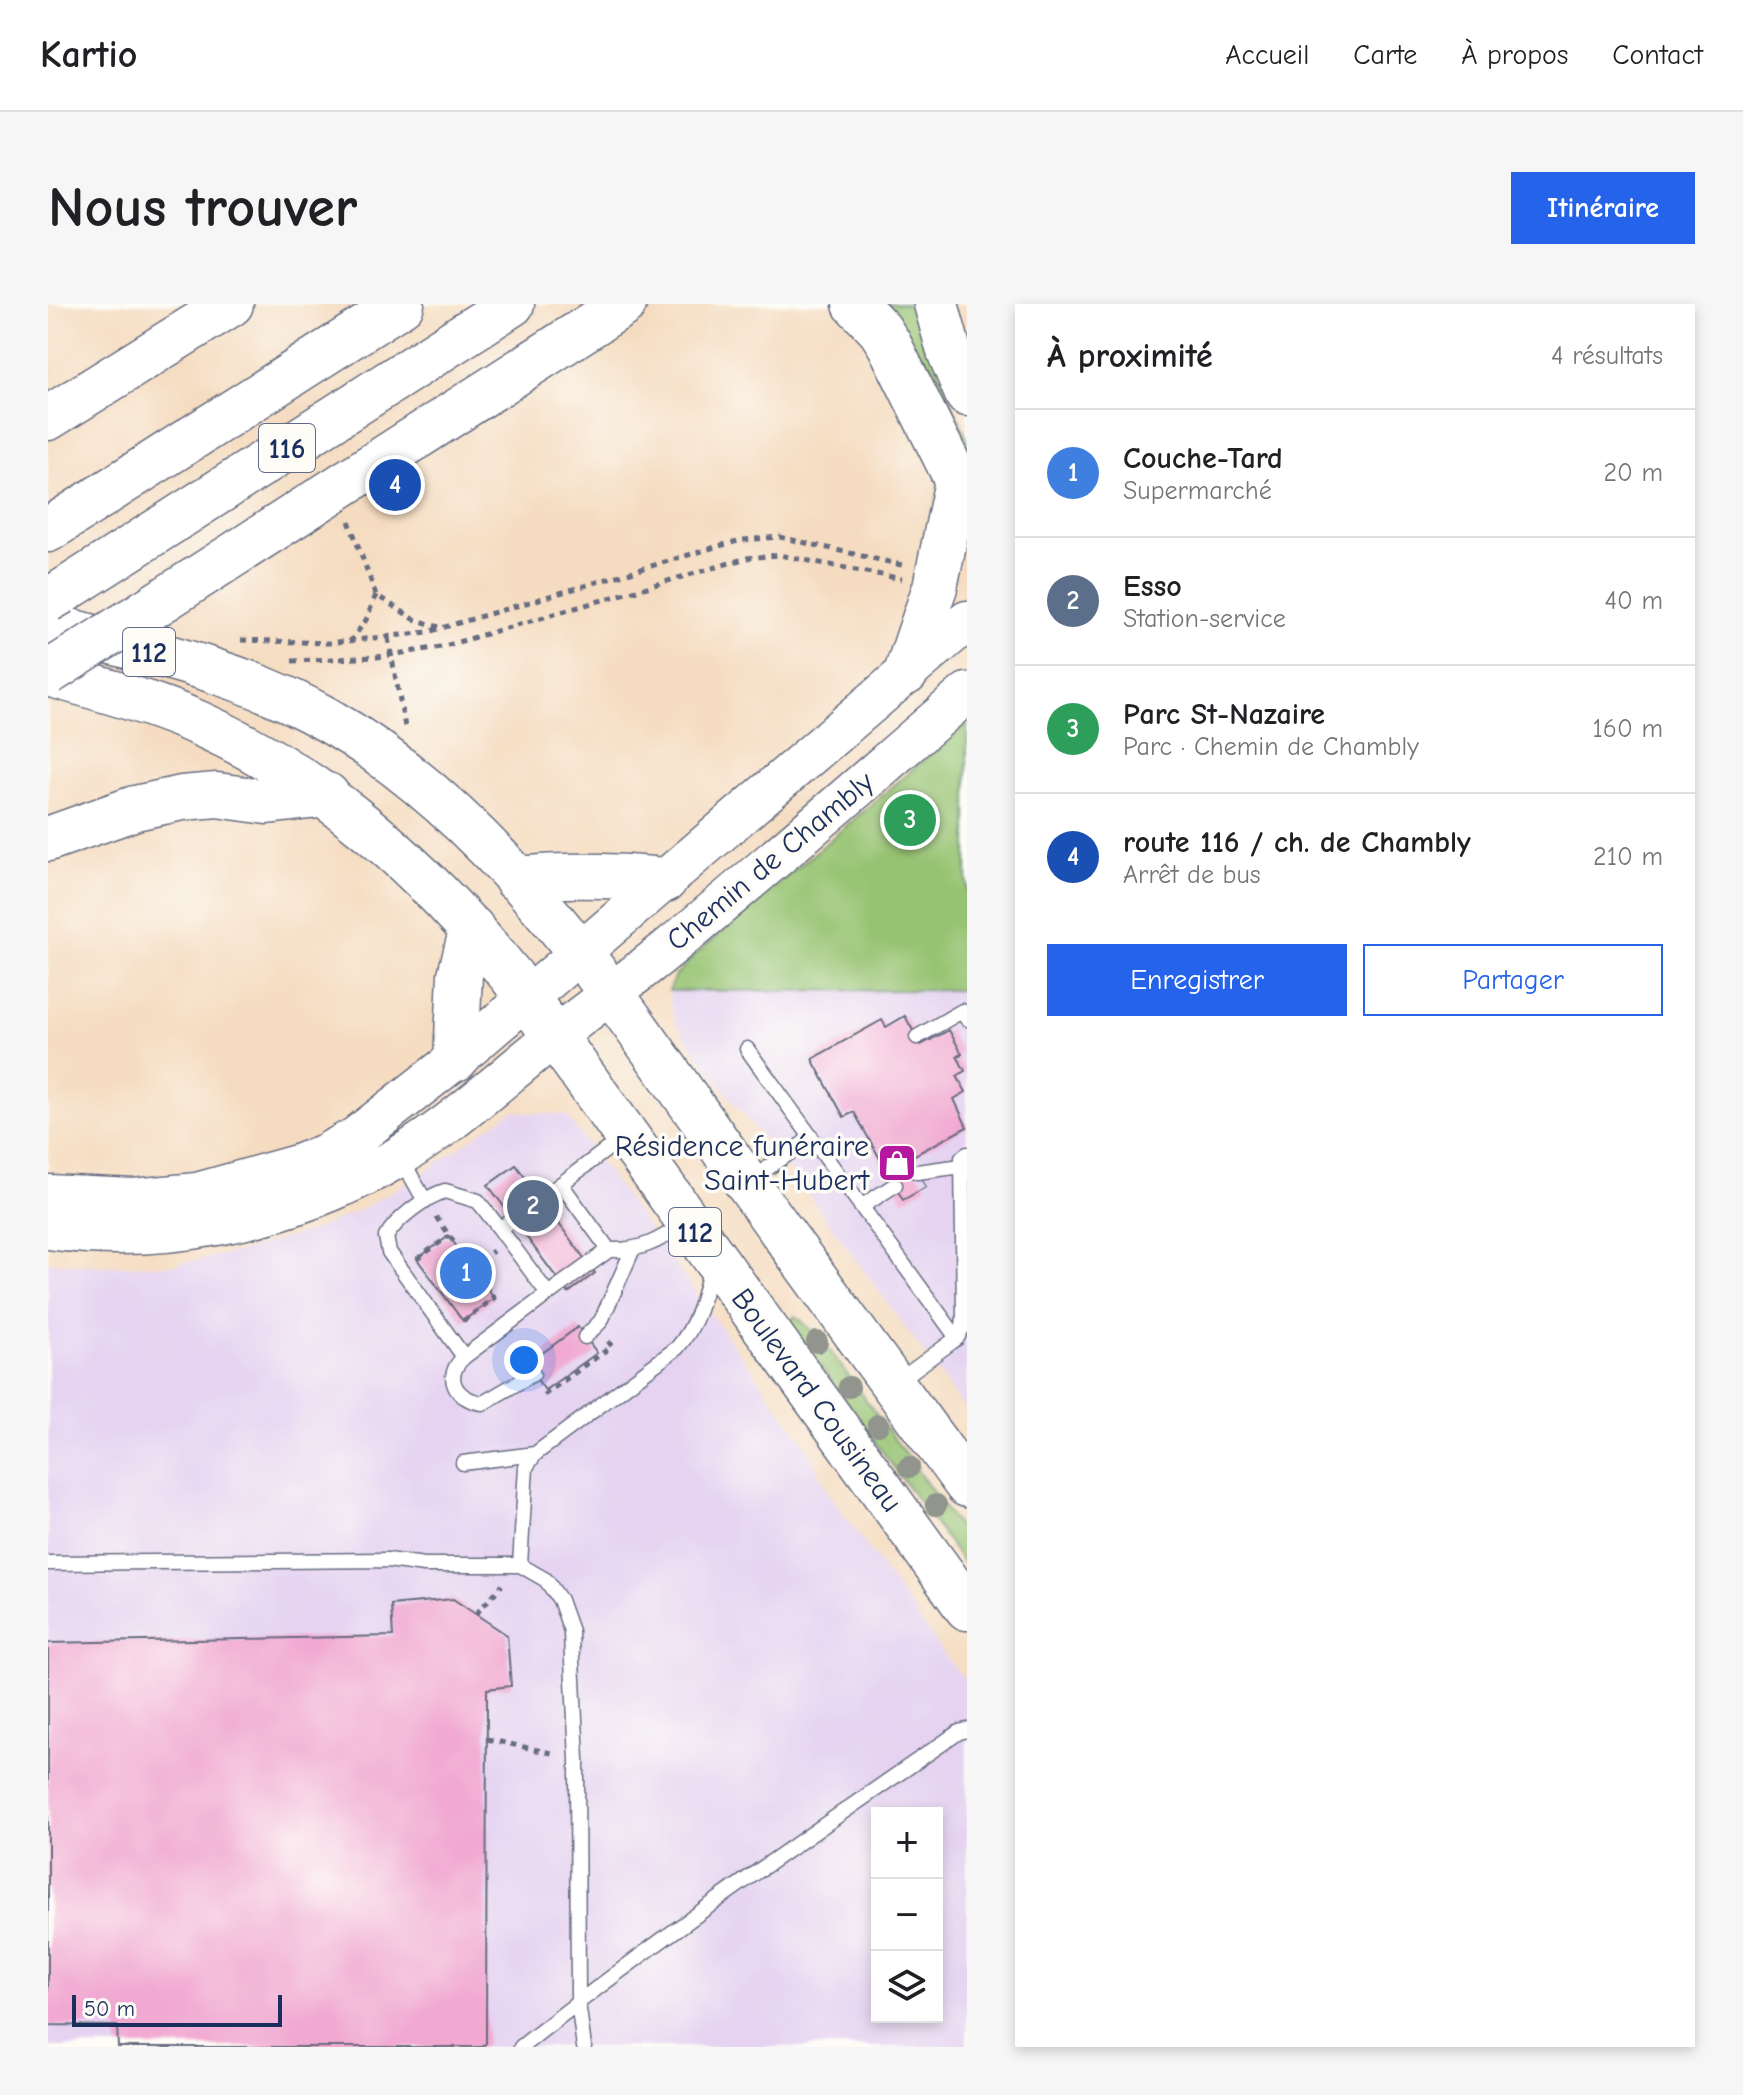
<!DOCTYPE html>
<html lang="fr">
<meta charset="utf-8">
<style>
:root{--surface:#fff;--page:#f6f6f6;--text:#202124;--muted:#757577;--line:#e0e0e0;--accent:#2563eb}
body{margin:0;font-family:"Comic Neue",sans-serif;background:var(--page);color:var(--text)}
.controls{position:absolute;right:24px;bottom:24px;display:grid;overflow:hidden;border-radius:0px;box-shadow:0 4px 12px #0003}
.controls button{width:72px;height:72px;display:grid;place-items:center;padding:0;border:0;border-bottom:2px solid var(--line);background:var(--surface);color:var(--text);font:40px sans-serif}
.scale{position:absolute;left:24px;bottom:20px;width:210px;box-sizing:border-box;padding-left:8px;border:4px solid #1b2f5e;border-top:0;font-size:22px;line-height:28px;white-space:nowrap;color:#1b2f5e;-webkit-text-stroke:6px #fdfcf7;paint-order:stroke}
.you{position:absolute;left:476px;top:1056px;width:28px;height:28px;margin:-20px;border:6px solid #fff;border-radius:50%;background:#1a73e8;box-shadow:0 0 0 12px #1a73e833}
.badge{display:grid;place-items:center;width:52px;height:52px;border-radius:50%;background:var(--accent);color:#fff;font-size:26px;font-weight:700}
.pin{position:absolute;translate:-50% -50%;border:4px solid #fff;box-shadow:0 2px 8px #0006}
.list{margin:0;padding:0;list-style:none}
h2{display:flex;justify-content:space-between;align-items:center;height:104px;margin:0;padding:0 32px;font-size:34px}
h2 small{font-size:26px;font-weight:400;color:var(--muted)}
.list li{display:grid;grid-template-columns:52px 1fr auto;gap:24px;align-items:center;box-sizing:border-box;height:128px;padding:0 32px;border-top:2px solid var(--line)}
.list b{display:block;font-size:30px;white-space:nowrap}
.list p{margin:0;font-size:26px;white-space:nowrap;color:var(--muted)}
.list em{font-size:26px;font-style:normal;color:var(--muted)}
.actions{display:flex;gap:16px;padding:24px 32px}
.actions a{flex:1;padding:18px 0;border:2px solid var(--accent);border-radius:0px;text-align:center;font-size:28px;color:var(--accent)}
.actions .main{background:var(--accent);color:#fff}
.icon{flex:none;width:44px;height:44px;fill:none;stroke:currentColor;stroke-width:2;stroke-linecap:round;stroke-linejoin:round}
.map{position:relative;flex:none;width:919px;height:1743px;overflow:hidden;border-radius:0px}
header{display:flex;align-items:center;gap:48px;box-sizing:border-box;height:112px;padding:0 40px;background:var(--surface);border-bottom:2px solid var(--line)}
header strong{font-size:38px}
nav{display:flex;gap:44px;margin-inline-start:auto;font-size:28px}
.intro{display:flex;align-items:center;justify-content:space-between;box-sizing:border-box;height:192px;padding:0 48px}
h1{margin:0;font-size:56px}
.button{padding:20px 36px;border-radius:0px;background:var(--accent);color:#fff;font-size:28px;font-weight:700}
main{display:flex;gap:48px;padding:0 48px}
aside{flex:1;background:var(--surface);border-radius:0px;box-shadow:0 4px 12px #0003}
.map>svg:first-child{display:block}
.built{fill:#e5d3f1;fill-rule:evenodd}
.green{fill:#96c371;stroke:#587968;stroke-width:2}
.building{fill:#f1a9d2}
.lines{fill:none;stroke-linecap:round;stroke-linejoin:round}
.lane-casing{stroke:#676c80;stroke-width:17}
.secondary-casing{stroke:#676c80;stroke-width:43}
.primary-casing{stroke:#676c80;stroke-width:47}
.highway-casing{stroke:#676c80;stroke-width:47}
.path{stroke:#676c80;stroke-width:5;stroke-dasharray:6 6;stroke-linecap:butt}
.lane{stroke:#fff;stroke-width:14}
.secondary{stroke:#fff;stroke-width:40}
.primary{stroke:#fff;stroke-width:44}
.highway{stroke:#fff;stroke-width:44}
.highway-bridge-casing{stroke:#676c80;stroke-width:47;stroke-linecap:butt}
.highway-bridge{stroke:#fff;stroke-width:44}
.tree{fill:#91958d}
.labels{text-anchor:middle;stroke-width:7;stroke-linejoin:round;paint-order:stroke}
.shield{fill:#fdfcf7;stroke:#5f6c8c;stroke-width:2}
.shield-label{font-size:28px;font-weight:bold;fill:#1b2f5e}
.street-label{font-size:30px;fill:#1b2f5e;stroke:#fdfcf7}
.poi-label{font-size:30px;fill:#1b2f5e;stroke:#fdfcf7;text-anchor:end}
</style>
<header>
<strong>Kartio</strong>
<nav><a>Accueil</a><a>Carte</a><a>À propos</a><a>Contact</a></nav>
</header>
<div class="intro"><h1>Nous trouver</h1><a class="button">Itinéraire</a></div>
<main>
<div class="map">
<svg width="919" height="1743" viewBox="0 0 919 1743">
<rect width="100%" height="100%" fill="#fdfcf7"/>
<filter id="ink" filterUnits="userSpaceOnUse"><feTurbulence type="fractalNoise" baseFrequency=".0125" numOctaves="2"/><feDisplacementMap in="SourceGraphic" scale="16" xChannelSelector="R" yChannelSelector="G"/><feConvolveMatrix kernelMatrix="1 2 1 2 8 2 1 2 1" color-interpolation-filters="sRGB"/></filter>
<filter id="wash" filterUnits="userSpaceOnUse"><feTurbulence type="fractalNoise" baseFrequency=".006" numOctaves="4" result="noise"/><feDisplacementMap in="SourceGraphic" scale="32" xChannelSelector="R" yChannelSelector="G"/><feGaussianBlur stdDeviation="1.8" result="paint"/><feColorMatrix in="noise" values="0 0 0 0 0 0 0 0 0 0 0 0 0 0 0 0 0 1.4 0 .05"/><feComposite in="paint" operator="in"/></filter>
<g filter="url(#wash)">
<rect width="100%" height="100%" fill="#f5dcc0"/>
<path class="built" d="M919,686V1108L743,867L686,799L628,720L621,694V687Z
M464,807L518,811L756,1138L780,1188L903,1360L919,1377V1743H0V958L62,962L124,961L196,947L263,927L318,903L375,869ZM829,1509H889V1713H829Z"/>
<path class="green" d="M829,0H871L893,72L919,135V167Z
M919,419V686L621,687L626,673L647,651Z
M748,1012L774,1036L919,1235V1264L740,1018Z"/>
<g id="blocks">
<path class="building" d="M857,712L873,741L901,726L914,750L909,752L917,767L909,772L918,788L906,795L919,823L861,854L878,883L855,896L806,808L796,813L764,755L834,716L838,723Z
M468,861L547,969L520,989L440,881Z
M401,932L446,994L415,1017L369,955Z
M530,1023L549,1049L497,1086L478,1061Z
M405,1295L459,1331L463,1382L439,1385L438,1739L434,1743H70L69,1722L0,1721V1339L345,1332L343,1301Z"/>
</g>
</g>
<g filter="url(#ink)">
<use href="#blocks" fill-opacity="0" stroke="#676c80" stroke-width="2"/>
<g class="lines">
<defs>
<path id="lane" d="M869,733L914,707L919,715
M699,745L909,1034L849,1078
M574,834L513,880L561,946C592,947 610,938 635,920
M354,856L377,897
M869,868L914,862
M701,877L763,834
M513,880L452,925L500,990L561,946
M813,903L847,881
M537,1033L553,1017L584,947
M909,1034L915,1023L916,1011L914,854L919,850
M416,1053L341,948L338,933C348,915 377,893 397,887L430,897L452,925
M485,1070L435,1099C408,1096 394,1073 416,1053L500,990
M415,1159L487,1150
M0,1259L340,1256L376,1261H472L498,1276L512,1296L523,1327L524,1356L529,1455L530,1698L536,1743
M472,1261L478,1163L487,1150L629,1044C650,1020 656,992 663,962
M473,1743C614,1631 763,1530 911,1428L919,1426"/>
<path id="secondary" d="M0,891L85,895L149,889L249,861L277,850L308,833L408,755L919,317
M0,925C113,941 232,918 333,863C396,829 450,777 506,733C544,703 583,675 621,644C722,561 820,474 919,389"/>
<path id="primary" d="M0,321C94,347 192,366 278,415C450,513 568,695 681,854C759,964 839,1072 919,1181
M0,370C50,384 102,398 150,419C277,475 377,566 464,673L919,1304
M468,575C517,570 567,571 617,576
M408,755L412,671L424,624"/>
<path id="highway" d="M807,0L832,26L841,40L919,197
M888,0L901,47L919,90
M0,114L183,0
M0,226L354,0
M14,288L464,0
M95,309L576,0
M858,369L887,283L909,177
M0,535L87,504L134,494L169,491L219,498L279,491"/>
</defs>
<use href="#lane" class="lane-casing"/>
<use href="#secondary" class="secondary-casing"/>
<use href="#primary" class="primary-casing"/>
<use href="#highway" class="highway-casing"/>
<path class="path" d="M301,217L328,291
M340,334L357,423
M193,336L280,339L380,328L671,242L694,236L732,233L858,262
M302,338L318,316L328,291L366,315L391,323
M244,357L329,353L393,343L699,254L731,251L854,275
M388,913L446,994L415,1017
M369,955L401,932
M423,963L445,947
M496,1091L564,1042L560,1037
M428,1310L454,1281
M439,1435L508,1450"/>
<use href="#lane" class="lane"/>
<use href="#secondary" class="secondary"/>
<use href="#primary" class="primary"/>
<use href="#highway" class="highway"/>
<defs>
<path id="highway-bridge" d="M0,296L14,288
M0,369L95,309"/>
</defs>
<use href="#highway-bridge" class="highway-bridge-casing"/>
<use href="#highway-bridge" class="highway-bridge"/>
</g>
<g class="tree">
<circle cx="769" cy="1038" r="11"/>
<circle cx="801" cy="1083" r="11"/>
<circle cx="830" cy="1121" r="11"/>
<circle cx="861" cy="1163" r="11"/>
<circle cx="888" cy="1201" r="11"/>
</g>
</g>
<defs>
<symbol id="shop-square" viewBox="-11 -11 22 22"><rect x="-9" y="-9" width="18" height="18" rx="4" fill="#b5179e" stroke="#fdfcf7"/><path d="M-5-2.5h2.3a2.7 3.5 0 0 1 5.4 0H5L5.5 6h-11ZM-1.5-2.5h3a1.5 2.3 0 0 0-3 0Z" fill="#fff"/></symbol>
</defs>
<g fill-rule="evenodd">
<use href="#shop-square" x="827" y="837" width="44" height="44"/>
</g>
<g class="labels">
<g class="shield">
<rect x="211" y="120" width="56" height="48" rx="6"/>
<rect x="75" y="324" width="52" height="48" rx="6"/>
<rect x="621" y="904" width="52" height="48" rx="6"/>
</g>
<g class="shield-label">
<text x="239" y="154">116</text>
<text x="101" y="358">112</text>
<text x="647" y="938">112</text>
</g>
<g class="street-label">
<text transform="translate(722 557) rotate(-40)" y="10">Chemin de Chambly</text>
<text transform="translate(769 1096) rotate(54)" y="10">Boulevard Cousineau</text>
</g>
<g class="poi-label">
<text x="821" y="852">Résidence funéraire<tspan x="821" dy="34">Saint-Hubert</tspan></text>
</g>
</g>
</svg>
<div class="controls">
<button>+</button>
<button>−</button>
<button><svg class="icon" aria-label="layers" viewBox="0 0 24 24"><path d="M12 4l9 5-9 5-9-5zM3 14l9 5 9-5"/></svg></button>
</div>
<div class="scale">50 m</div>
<div class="you"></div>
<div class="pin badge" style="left:418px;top:969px;background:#3f7fe0">1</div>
<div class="pin badge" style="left:485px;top:902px;background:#5c6f8a">2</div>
<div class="pin badge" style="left:862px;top:516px;background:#2e9e5b">3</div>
<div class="pin badge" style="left:347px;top:181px;background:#1a4fb4">4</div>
</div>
<aside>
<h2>À proximité<small>4 résultats</small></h2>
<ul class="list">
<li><span class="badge" style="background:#3f7fe0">1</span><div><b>Couche-Tard</b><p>Supermarché</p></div><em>20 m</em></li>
<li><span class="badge" style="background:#5c6f8a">2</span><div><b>Esso</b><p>Station-service</p></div><em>40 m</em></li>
<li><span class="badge" style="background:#2e9e5b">3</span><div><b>Parc St-Nazaire</b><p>Parc · Chemin de Chambly</p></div><em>160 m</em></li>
<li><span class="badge" style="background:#1a4fb4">4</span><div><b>route 116 / ch. de Chambly</b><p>Arrêt de bus</p></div><em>210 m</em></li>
</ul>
<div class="actions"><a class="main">Enregistrer</a><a>Partager</a></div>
</aside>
</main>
